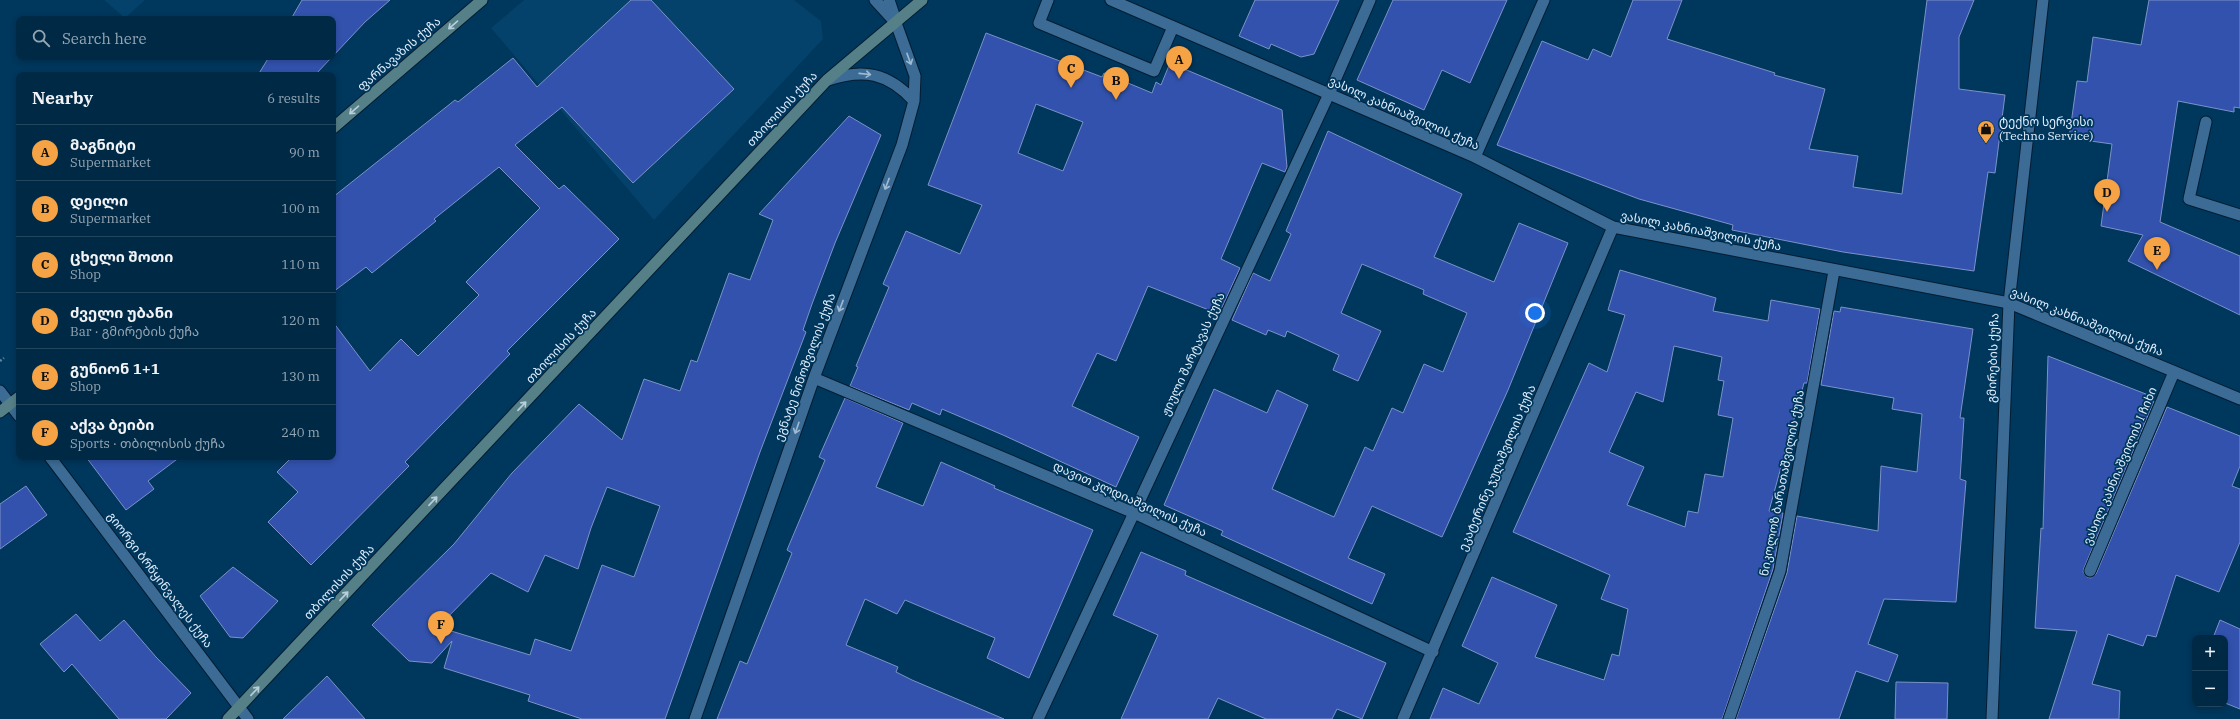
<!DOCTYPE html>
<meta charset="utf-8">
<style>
:root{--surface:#002945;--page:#0e3550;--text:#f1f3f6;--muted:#95a6b3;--line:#22455e;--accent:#f5a345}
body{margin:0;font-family:"IBM Plex Serif","Noto Sans Georgian",serif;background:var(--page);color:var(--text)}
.controls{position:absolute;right:12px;bottom:12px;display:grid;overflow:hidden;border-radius:8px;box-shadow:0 2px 6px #0003}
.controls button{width:36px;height:36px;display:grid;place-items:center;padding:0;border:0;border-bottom:1px solid var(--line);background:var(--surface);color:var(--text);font:20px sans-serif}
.you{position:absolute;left:1535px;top:313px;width:14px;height:14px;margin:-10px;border:3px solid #fff;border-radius:50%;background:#1a73e8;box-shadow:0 0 0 6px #1a73e833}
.badge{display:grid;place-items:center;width:26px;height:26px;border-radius:50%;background:var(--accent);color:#111;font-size:13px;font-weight:700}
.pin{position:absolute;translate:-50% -33px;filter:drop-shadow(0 1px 2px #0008)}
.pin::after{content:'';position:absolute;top:21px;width:14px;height:12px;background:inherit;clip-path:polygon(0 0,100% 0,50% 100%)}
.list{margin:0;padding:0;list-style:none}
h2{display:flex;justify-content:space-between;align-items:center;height:52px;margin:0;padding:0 16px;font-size:17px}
h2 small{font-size:13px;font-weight:400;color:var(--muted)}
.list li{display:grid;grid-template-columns:26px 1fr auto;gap:12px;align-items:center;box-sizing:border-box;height:56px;padding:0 16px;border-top:1px solid var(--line)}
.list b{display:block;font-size:15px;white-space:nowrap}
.list p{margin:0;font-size:13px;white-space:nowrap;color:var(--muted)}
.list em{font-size:13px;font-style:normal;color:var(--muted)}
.icon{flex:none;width:22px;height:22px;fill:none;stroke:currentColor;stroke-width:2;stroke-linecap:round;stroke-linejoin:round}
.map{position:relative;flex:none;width:2240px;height:719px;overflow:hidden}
.search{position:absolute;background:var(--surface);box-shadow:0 2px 6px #0003;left:16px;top:16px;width:320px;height:44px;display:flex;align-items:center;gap:10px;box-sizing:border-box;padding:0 14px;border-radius:8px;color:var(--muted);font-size:15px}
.panel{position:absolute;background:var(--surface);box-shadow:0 2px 6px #0003;left:16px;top:72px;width:320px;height:388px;border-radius:8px}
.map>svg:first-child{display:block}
.built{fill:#04426c}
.building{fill:#3252ad;stroke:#7c92c8;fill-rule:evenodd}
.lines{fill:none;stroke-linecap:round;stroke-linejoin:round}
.service-casing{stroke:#041d32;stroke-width:13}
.minor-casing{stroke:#041d32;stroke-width:13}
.tertiary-casing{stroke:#041d32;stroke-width:13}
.secondary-casing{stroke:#041d32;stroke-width:13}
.path{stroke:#5f85a1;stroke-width:2.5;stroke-dasharray:2 2;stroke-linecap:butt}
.service{stroke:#3c6c95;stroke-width:11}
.minor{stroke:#3c6c95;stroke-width:11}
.tertiary{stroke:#3c6c95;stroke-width:11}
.secondary{stroke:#568088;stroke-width:11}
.oneway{stroke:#b7cedb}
.oneway2{stroke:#9ebbd4}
.labels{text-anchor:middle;stroke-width:3.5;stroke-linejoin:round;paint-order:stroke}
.street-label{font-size:12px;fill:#e0effe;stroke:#00375c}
.poi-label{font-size:12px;fill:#e0effe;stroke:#00375c;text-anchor:start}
</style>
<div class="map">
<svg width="2240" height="719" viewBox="0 0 2240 719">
<rect width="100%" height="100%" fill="#00375c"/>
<path class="built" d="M104,0H145L125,18Z
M524,0H794L821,21L823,39L654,220L491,28Z"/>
<path class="building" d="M302,0H390L365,22L333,56V19H291Z
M631,0H651L734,89L633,183L562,107L515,145L559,189L564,185L619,239L507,351L510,354L405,462L409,466L311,565L268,522L298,492L277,472L292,457H333V322L370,371L401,339L418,356L479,295L466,282L540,208L499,167L434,219L436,221L372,273L366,267L333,292V197L455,100L458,102L513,58L537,87Z
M1255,0H1339L1314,54L1301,57L1271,44L1269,49L1239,36Z
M1393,0H1507L1470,83L1442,70L1424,110L1357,80Z
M1633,0H1682L1667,39L1775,73L1774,75L1825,89L1809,149L1858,156L1853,187L1902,194L1927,0H1974L1959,37V89L2005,95L1995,173L1988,172L1974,271L1843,252L1732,230L1733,225L1639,199L1497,145L1542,41L1588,60L1593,49L1611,57Z
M2149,0H2240V108L2234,107V112L2178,101L2160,222L2240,256V315L2128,261L2143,235L2101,226L2112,144L2069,138L2077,81L2087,82L2093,37L2141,45Z
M986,33L1102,77L1104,73L1152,93L1156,82L1161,85L1170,63L1282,110L1287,167L1285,172L1262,163L1221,259L1240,268L1219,314L1148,286L1116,361L1097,353L1072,406L1139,437L1116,487L1003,435L942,409L940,415L912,403L909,410L850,386L858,367L856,366L889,287L883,284L906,231L960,254L982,205L928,185ZM1036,104L1083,122L1063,171L1018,153Z
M269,57H332L315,75H258Z
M849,116L881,135L835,243L812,304L803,330L806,332L760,452L665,719H582L528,701L530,695L444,668L452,641L432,663L409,661L372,625L454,544L512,473L579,404L622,440L644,379L680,391L691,360L697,362L729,273L750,280L773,220L759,214ZM607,487L660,506L634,577L602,565L571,651L535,639L530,655L438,627L491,573L528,592L545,555L578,569L591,528Z
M1328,131L1462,194L1434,257L1494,282L1519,223L1568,243L1508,390L1442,537L1372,506L1348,558L1385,574L1372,604L1221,535L1223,531L1164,505L1214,389L1267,413L1277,390L1308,405L1272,489L1334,517L1365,447L1373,451L1392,408L1403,413L1424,364L1443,372L1467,313L1423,294L1424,290L1362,264L1341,313L1381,331L1358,381L1333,370L1339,355L1287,331L1285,337L1268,330L1266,335L1232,320L1253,273L1270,281L1291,234L1286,231Z
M1620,270L1716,298L1713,311L1768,321L1771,300L1820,309L1807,383H1804L1769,511L1783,513L1773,569L1722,719H1430L1443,688L1479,704L1498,663L1462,646L1492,577L1557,605L1535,657L1604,680L1612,654L1619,656L1628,609L1601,599L1610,575L1513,532L1589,363L1607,372L1625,315L1608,310ZM1674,346L1722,357L1718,380L1724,381L1718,415L1733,418L1723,477L1705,474L1698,513L1688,511L1685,527L1627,505L1644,467L1609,452L1636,392L1663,402Z
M1841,307L1973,329L1960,418H1964L1960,479L1966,481L1956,602L1884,599L1868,644L1898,655L1888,682L1856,671L1839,719H1736L1787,573L1797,516L1878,531L1881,466L1917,472L1922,414L1892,409L1894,398L1821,385L1834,311L1840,312Z
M2048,356L2151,396L2149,399L2154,401L2084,568L2083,572L2087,577L2091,578L2096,574L2167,407L2240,436V466L2232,486L2240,489V542L2219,592L2176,575L2156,637L2147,635L2143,646L2108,634L2092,684L2120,691L2119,719H2049L2077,631L2035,628L2041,528L2043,529Z
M845,398L903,423L876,487L923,506L941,462L995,486L994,488L1093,530L1029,678L987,658L995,638L905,600L897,614L865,599L846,645L898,667L896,672L912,680L1004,719H717L740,661L747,664L792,553L787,550L825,460L819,457Z
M86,457H180L148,481L154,489L126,510Z
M26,486L47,515L0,549V504Z
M1141,552L1186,571L1185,575L1386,663L1362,719L1337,709L1332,719H1266L1218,698L1208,719H1121L1158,635L1113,615Z
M233,567L278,601L243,638L230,637L200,596Z
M76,614L100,641L124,620L156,657L191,693L166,719H119L72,664L64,672L40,644Z
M2220,620L2240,629V709L2225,703V638H2213Z
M327,676L365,719H283Z
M1896,682L1948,683L1947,719H1895Z"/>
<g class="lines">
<defs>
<path id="service" d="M1048,0L1039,23L1154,71L1173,27
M2206,122L2189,199L2240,215
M2090,571L2174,372"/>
<path id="minor" d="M828,80C864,68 888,73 914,101
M1475,157L1544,0
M814,378L1134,513L1433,652
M0,391L19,416
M50,457L248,719
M695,719L814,378L902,145L914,101L915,76L896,23
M1038,719L1329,94L1370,0
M1403,719L1613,227
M1729,719L1780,571L1834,271
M1992,719L2009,303L2043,0"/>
<path id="tertiary" d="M875,0L896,23
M889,0L895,18
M1111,0L1475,157L1613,227L2009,303L2240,399"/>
<path id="secondary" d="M333,128L482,0
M0,412L19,397
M228,719L827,80L922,0"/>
</defs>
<use href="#service" class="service-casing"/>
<use href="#minor" class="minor-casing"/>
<use href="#tertiary" class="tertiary-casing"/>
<use href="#secondary" class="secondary-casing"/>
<path class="path" d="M0,361L4,358"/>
<use href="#service" class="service"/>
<use href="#minor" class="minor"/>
<use href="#tertiary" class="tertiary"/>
<use href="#secondary" class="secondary"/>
</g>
<defs><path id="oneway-shaft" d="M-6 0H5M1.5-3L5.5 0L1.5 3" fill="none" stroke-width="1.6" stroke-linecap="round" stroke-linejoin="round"/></defs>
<g class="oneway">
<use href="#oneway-shaft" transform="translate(453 25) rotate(139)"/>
<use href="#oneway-shaft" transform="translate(354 110) rotate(139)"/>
<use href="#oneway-shaft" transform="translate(522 406) rotate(-47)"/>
<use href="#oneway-shaft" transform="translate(433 501) rotate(-47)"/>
<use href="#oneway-shaft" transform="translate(344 596) rotate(-47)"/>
<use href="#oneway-shaft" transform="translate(255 691) rotate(-47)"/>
</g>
<g class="oneway2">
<use href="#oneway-shaft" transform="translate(909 59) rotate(70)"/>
<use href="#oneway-shaft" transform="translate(865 74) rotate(6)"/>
<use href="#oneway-shaft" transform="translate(887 184) rotate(111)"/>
<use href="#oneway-shaft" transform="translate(841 306) rotate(111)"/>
<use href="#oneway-shaft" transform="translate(797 428) rotate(109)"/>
</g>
<defs>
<symbol id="shop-pin" viewBox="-11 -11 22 30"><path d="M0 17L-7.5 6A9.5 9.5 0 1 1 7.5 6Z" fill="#f5a345" stroke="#00375c"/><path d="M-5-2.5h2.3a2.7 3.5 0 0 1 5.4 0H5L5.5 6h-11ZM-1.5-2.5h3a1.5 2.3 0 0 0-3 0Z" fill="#111"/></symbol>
</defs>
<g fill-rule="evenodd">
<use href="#shop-pin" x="1976" y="119" width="20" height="27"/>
</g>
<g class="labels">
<g class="street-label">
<text transform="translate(399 54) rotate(-41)" y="4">ფარნავაზის ქუჩა</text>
<text transform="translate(782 109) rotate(-47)" y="4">თბილისის ქუჩა</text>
<text transform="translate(1404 113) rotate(24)" y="4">ვასილ კახნიაშვილის ქუჩა</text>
<text transform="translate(1701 231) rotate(11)" y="4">ვასილ კახნიაშვილის ქუჩა</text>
<text transform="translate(2087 322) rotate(22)" y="4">ვასილ კახნიაშვილის ქუჩა</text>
<text transform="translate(561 346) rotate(-47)" y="4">თბილისის ქუჩა</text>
<text transform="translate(1193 354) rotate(-65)" y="4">ჟიული შარტავას ქუჩა</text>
<text transform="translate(1993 358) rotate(-88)" y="4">გმირების ქუჩა</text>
<text transform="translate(805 367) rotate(-70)" y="4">ეგნატე ნინოშვილის ქუჩა</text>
<text transform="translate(2120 466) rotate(-67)" y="4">ვასილ კახნიაშვილის I ჩიხი</text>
<text transform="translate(1497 468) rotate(-67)" y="4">ეკატერინე ჯუღაშვილის ქუჩა</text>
<text transform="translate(1782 483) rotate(-79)" y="4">ნიკოლოზ ბარათაშვილის ქუჩა</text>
<text transform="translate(1130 499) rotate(24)" y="4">დავით კლდიაშვილის ქუჩა</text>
<text transform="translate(160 580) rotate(53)" y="4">გიორგი ბრწყინვალეს ქუჩა</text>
<text transform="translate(339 582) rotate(-47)" y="4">თბილისის ქუჩა</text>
</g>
<g class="poi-label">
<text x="1999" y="126">ტექნო სერვისი<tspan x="1999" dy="14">(Techno Service)</tspan></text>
</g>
</g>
</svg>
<div class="controls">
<button>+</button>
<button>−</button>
</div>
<div class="you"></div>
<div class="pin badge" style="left:1179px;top:79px">A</div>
<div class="pin badge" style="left:1116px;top:100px">B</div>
<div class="pin badge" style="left:1071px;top:88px">C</div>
<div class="pin badge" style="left:2107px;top:212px">D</div>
<div class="pin badge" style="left:2157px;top:270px">E</div>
<div class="pin badge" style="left:441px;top:644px">F</div>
<div class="search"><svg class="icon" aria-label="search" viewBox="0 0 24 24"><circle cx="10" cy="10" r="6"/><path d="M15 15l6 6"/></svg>Search here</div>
<section class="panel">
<h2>Nearby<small>6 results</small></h2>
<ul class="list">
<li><span class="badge">A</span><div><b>მაგნიტი</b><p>Supermarket</p></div><em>90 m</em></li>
<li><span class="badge">B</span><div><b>დეილი</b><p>Supermarket</p></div><em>100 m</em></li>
<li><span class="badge">C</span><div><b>ცხელი შოთი</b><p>Shop</p></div><em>110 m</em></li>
<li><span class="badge">D</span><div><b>ძველი უბანი</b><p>Bar · გმირების ქუჩა</p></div><em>120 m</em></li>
<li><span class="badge">E</span><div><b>გუნიონ 1+1</b><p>Shop</p></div><em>130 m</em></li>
<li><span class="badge">F</span><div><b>აქვა ბეიბი</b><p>Sports · თბილისის ქუჩა</p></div><em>240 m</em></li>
</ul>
</section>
</div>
